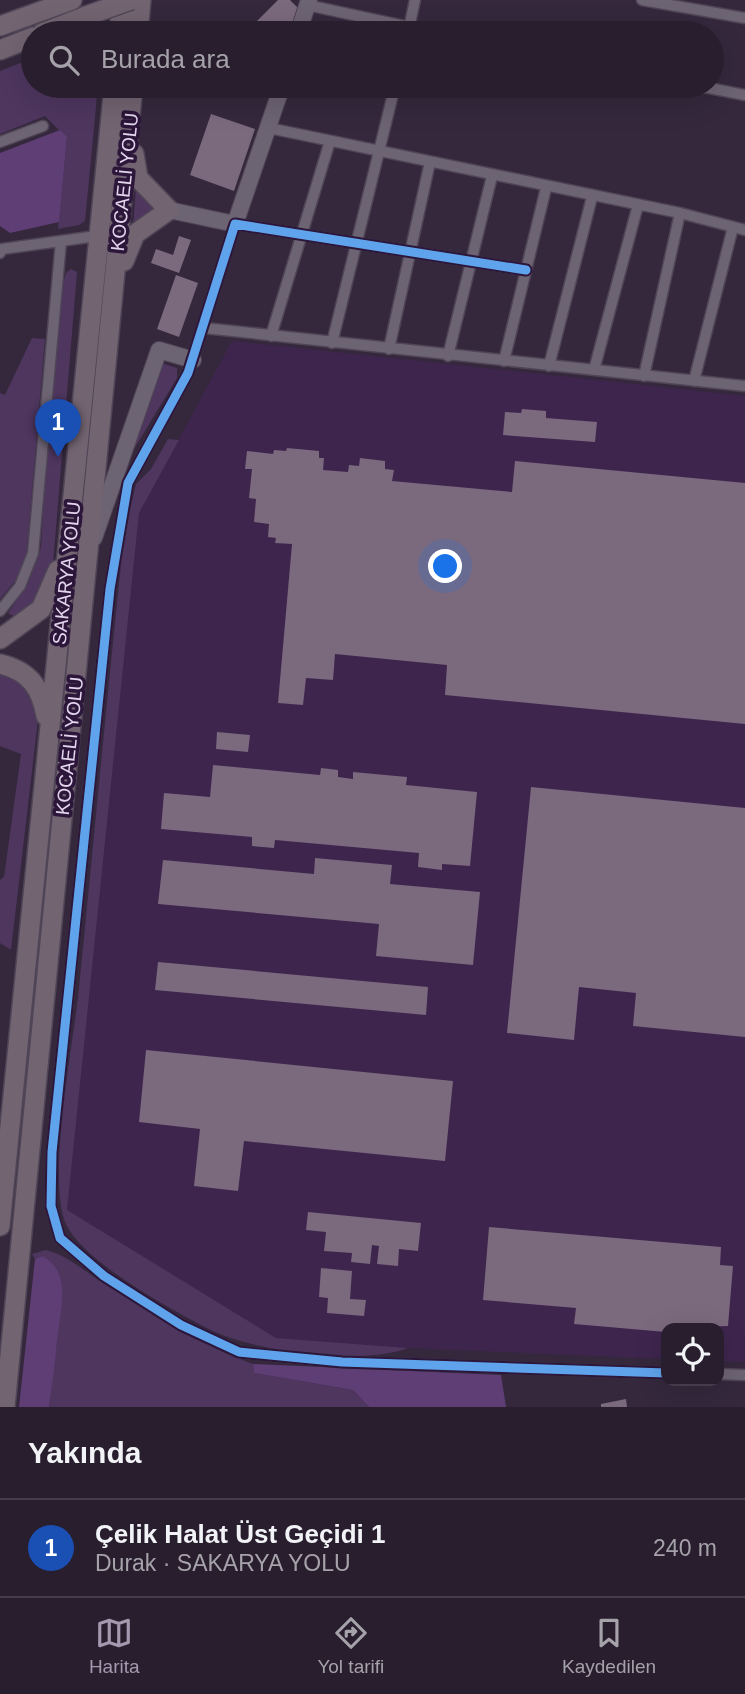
<!DOCTYPE html>
<html lang="tr">
<meta charset="utf-8">
<style>
:root{--surface:#281e2e;--page:#342b3a;--text:#f1f3f6;--muted:#a5a2aa;--line:#443c4a;--accent:#a598af}
body{margin:0;font-family:Helvetica,sans-serif;background:var(--page);color:var(--text)}
.controls{position:absolute;right:21px;bottom:21px;display:grid;overflow:hidden;border-radius:14px;box-shadow:0 7px 28px #0002}
.controls button{width:63px;height:63px;display:grid;place-items:center;padding:0;border:0;border-bottom:2px solid var(--line);background:var(--surface);color:var(--text);font:35px sans-serif}
.you{position:absolute;left:446px;top:567px;width:24px;height:24px;margin:-18px;border:5px solid #fff;border-radius:50%;background:#1a73e8;box-shadow:0 0 0 10px #1a73e833}
.badge{display:grid;place-items:center;width:46px;height:46px;border-radius:50%;background:var(--accent);color:#fff;font-size:23px;font-weight:700}
.pin{position:absolute;translate:-50% -58px;filter:drop-shadow(0 2px 4px #0008)}
.pin::after{content:'';position:absolute;top:37px;width:24px;height:21px;background:inherit;clip-path:polygon(0 0,100% 0,50% 100%)}
.list{margin:0;padding:0;list-style:none}
h2{display:flex;justify-content:space-between;align-items:center;height:91px;margin:0;padding:0 28px;font-size:30px}
h2 small{font-size:23px;font-weight:400;color:var(--muted)}
.list li{display:grid;grid-template-columns:46px 1fr auto;gap:21px;align-items:center;box-sizing:border-box;height:98px;padding:0 28px;border-top:2px solid var(--line)}
.list b{display:block;font-size:26px;white-space:nowrap}
.list p{margin:0;font-size:23px;white-space:nowrap;color:var(--muted)}
.list em{font-size:23px;font-style:normal;color:var(--muted)}
.icon{flex:none;width:38px;height:38px;fill:none;stroke:currentColor;stroke-width:2;stroke-linecap:round;stroke-linejoin:round}
.map{position:relative;flex:none;width:745px;height:1407px;overflow:hidden}
.search{position:absolute;background:var(--surface);box-shadow:0 7px 28px #0002;left:21px;right:21px;top:21px;height:77px;display:flex;align-items:center;gap:18px;box-sizing:border-box;padding:0 24px;border-radius:38px;color:var(--muted);font-size:26px}
.sheet{height:189px;background:var(--surface)}
nav{display:flex;justify-content:space-around;align-items:center;box-sizing:border-box;height:98px;border-top:2px solid var(--line);background:var(--surface);font-size:19px;color:var(--muted)}
nav a{display:grid;justify-items:center;gap:4px}
nav .on{color:var(--accent)}
.map>svg:first-child{display:block}
.built{fill:#3e254e}
.green{fill:#4e365f}
.forest{fill:#5f3e76}
.building{fill:#7b697e}
.lines{fill:none;stroke-linecap:round;stroke-linejoin:round}
.street-casing{stroke:#4f4556;stroke-width:13}
.secondary-casing{stroke:#4f4556;stroke-width:18}
.highway-casing{stroke:#4f4556;stroke-width:22}
.street{stroke:#6c6373;stroke-width:10}
.secondary{stroke:#6c6373;stroke-width:16}
.highway{stroke:#726471;stroke-width:19}
.highway-bridge-casing{stroke:#4f4556;stroke-width:22;stroke-linecap:butt}
.highway-bridge{stroke:#726471;stroke-width:19}
.cycleway-casing{stroke:#2c163a;stroke-width:13}
.cycleway{stroke:#60a3ed;stroke-width:9}
.labels{text-anchor:middle;stroke-width:7;stroke-linejoin:round;paint-order:stroke}
.street-label{font-size:19px;fill:#e2d5ed;stroke:#2c163a}
</style>
<div class="map">
<svg width="745" height="1407" viewBox="0 0 745 1407">
<rect width="100%" height="100%" fill="#35283d"/>
<path class="built" d="M232,341L745,396V1362L719,1361V1328H666V1359L408,1348L276,1338L67,1211L139,513Z"/>
<path class="green" d="M33,58V86H98L85,221L79,225L58,229L67,138L45,116L0,134V71Z
M136,187L161,209L133,228Z
M71,269L77,272L52,576L44,594L20,620L8,613L28,584L41,547L51,376L63,284L66,273Z
M32,338L45,339L26,560L22,573L0,599V393L5,395Z
M161,363L177,368V378L131,454Z
M168,439L179,440L139,513L67,1210L276,1338L408,1348C360,1366 249,1352 203,1326C167,1307 83,1261 66,1224C46,1180 74,1041 79,988C94,837 108,687 124,536L136,484L151,469Z
M0,670L31,685L38,720L11,950L0,943V880L4,877L21,754L0,746Z
M46,1250C69,1256 85,1272 106,1285C154,1314 200,1345 253,1364L254,1373L353,1390L369,1407H49L57,1340L42,1256L35,1259L32,1254Z"/>
<path class="forest" d="M60,130L67,137L59,222L10,233L0,226V153Z
M42,1256C74,1272 59,1314 57,1341C55,1364 52,1385 49,1407H19L35,1259Z
M253,1364L501,1375L506,1407H369L353,1390L254,1373Z"/>
<path class="building" d="M278,0H290L303,13L283,33H261L253,25Z
M211,114L255,129L234,191L190,175Z
M179,236L191,240L179,273L151,263L156,249L173,255Z
M176,275L198,283L179,337L157,329Z
M522,409L546,411V418L597,422L595,442L503,435L505,412L521,413Z
M287,448L319,451V458H324L323,470L348,472L349,465L359,466L360,458L385,461V469L394,470L392,481L512,492L515,461L745,483V724L445,695L447,665L335,654L333,680L306,678L303,705L278,703L292,544L275,543L276,538L268,537L269,524L254,522L256,499L249,498L252,469H245L247,451L273,454L274,450L286,451Z
M217,732L250,735L248,752L216,749Z
M213,765L320,775L321,768L338,770V777L353,779V772L407,777L406,785L477,792L470,866L442,864V870L418,867L419,853L275,840L274,848L252,846V837L161,829L164,793L210,797Z
M531,787L745,808V1037L633,1026L636,993L579,987L574,1040L507,1033Z
M315,858L392,865L390,884L480,892L473,965L376,956L379,924L158,904L163,860L314,874Z
M158,962L428,987L426,1015L155,990Z
M146,1050L453,1081L445,1161L244,1141L238,1191L194,1186L200,1129L139,1122Z
M308,1212L421,1223L418,1251L399,1249L398,1266L377,1264L379,1246L372,1245L370,1264L351,1262L352,1253L324,1251L326,1232L306,1230Z
M489,1227L721,1247L720,1265L733,1266L728,1326L666,1328V1332L574,1324L576,1308L483,1300Z
M321,1268L352,1271L350,1299L366,1300L364,1316L327,1313L328,1298L319,1297Z
M626,1399L627,1407H601V1404Z"/>
<g class="lines">
<defs>
<path id="street" d="M642,0L745,18
M307,5L437,33
M408,33L415,0
M699,86L745,95
M269,128L680,213L745,230
M0,142L43,126
M0,253L2,249L97,236
M526,270L235,224L188,373L128,483L110,589L52,1152L51,1206L60,1238L104,1276L181,1325L239,1352L342,1362L666,1373
M204,328L745,386
M271,336L330,141
M332,343L395,86
M389,349L430,162
M448,356L492,176
M504,361L546,188
M549,366L592,197
M594,370L638,205
M644,376L680,213
M694,381L733,227
M0,611L20,586L33,553L61,241
M719,1374L745,1375"/>
<path id="secondary" d="M298,33L309,0
M169,210L235,224L282,86
M94,538L159,350L193,360"/>
<path id="highway" d="M0,26L72,0
M42,33L86,16
M119,33L122,0
M138,33L141,0
M0,50L33,37
M124,261L135,234L169,210L138,178L134,154
M0,639L41,609L58,570
M0,664C29,671 41,687 46,716
M0,1226L114,86
M5,1407L133,86"/>
</defs>
<use href="#street" class="street-casing"/>
<use href="#secondary" class="secondary-casing"/>
<use href="#highway" class="highway-casing"/>
<use href="#street" class="street"/>
<use href="#secondary" class="secondary"/>
<use href="#highway" class="highway"/>
<defs>
<path id="highway-bridge" d="M86,16L131,0"/>
</defs>
<use href="#highway-bridge" class="highway-bridge-casing"/>
<use href="#highway-bridge" class="highway-bridge"/>
<defs>
<path id="cycleway" d="M526,270L235,224L188,373L128,483L110,589L52,1152L51,1206L60,1238L104,1276L181,1325L239,1352L342,1362L666,1373"/>
</defs>
<use href="#cycleway" class="cycleway-casing"/>
<use href="#cycleway" class="cycleway"/>
</g>
<g class="labels">
<g class="street-label">
<text transform="translate(124 182) rotate(-84)" y="7">KOCAELİ YOLU</text>
<text transform="translate(66 573) rotate(-84)" y="7">SAKARYA YOLU</text>
<text transform="translate(69 746) rotate(-84)" y="7">KOCAELİ YOLU</text>
</g>
</g>
</svg>
<div class="controls">
<button><svg class="icon" aria-label="locate" viewBox="0 0 24 24"><circle cx="12" cy="12" r="6"/><path d="M12 2v4M12 18v4M2 12h4M18 12h4"/></svg></button>
</div>
<div class="you"></div>
<div class="pin badge" style="left:58px;top:457px;background:#1a4fb4">1</div>
<div class="search"><svg class="icon" aria-label="search" viewBox="0 0 24 24"><circle cx="10" cy="10" r="6"/><path d="M15 15l6 6"/></svg>Burada ara</div>
</div>
<section class="sheet">
<h2>Yakında<small></small></h2>
<ul class="list">
<li><span class="badge" style="background:#1a4fb4">1</span><div><b>Çelik Halat Üst Geçidi 1</b><p>Durak · SAKARYA YOLU</p></div><em>240 m</em></li>
</ul>
</section>
<nav>
<a class="on"><svg class="icon" aria-label="map" viewBox="0 0 24 24"><path d="M3 6l6-2 6 2 6-2v14l-6 2-6-2-6 2zM9 4v14M15 6v14"/></svg>Harita</a>
<a><svg class="icon" aria-label="directions" viewBox="0 0 24 24"><path d="M12 3l9 9-9 9-9-9zM9 14v-3h6M13 9l2 2-2 2"/></svg>Yol tarifi</a>
<a><svg class="icon" aria-label="saved" viewBox="0 0 24 24"><path d="M7 4h10v16l-5-4-5 4z"/></svg>Kaydedilen</a>
</nav>
